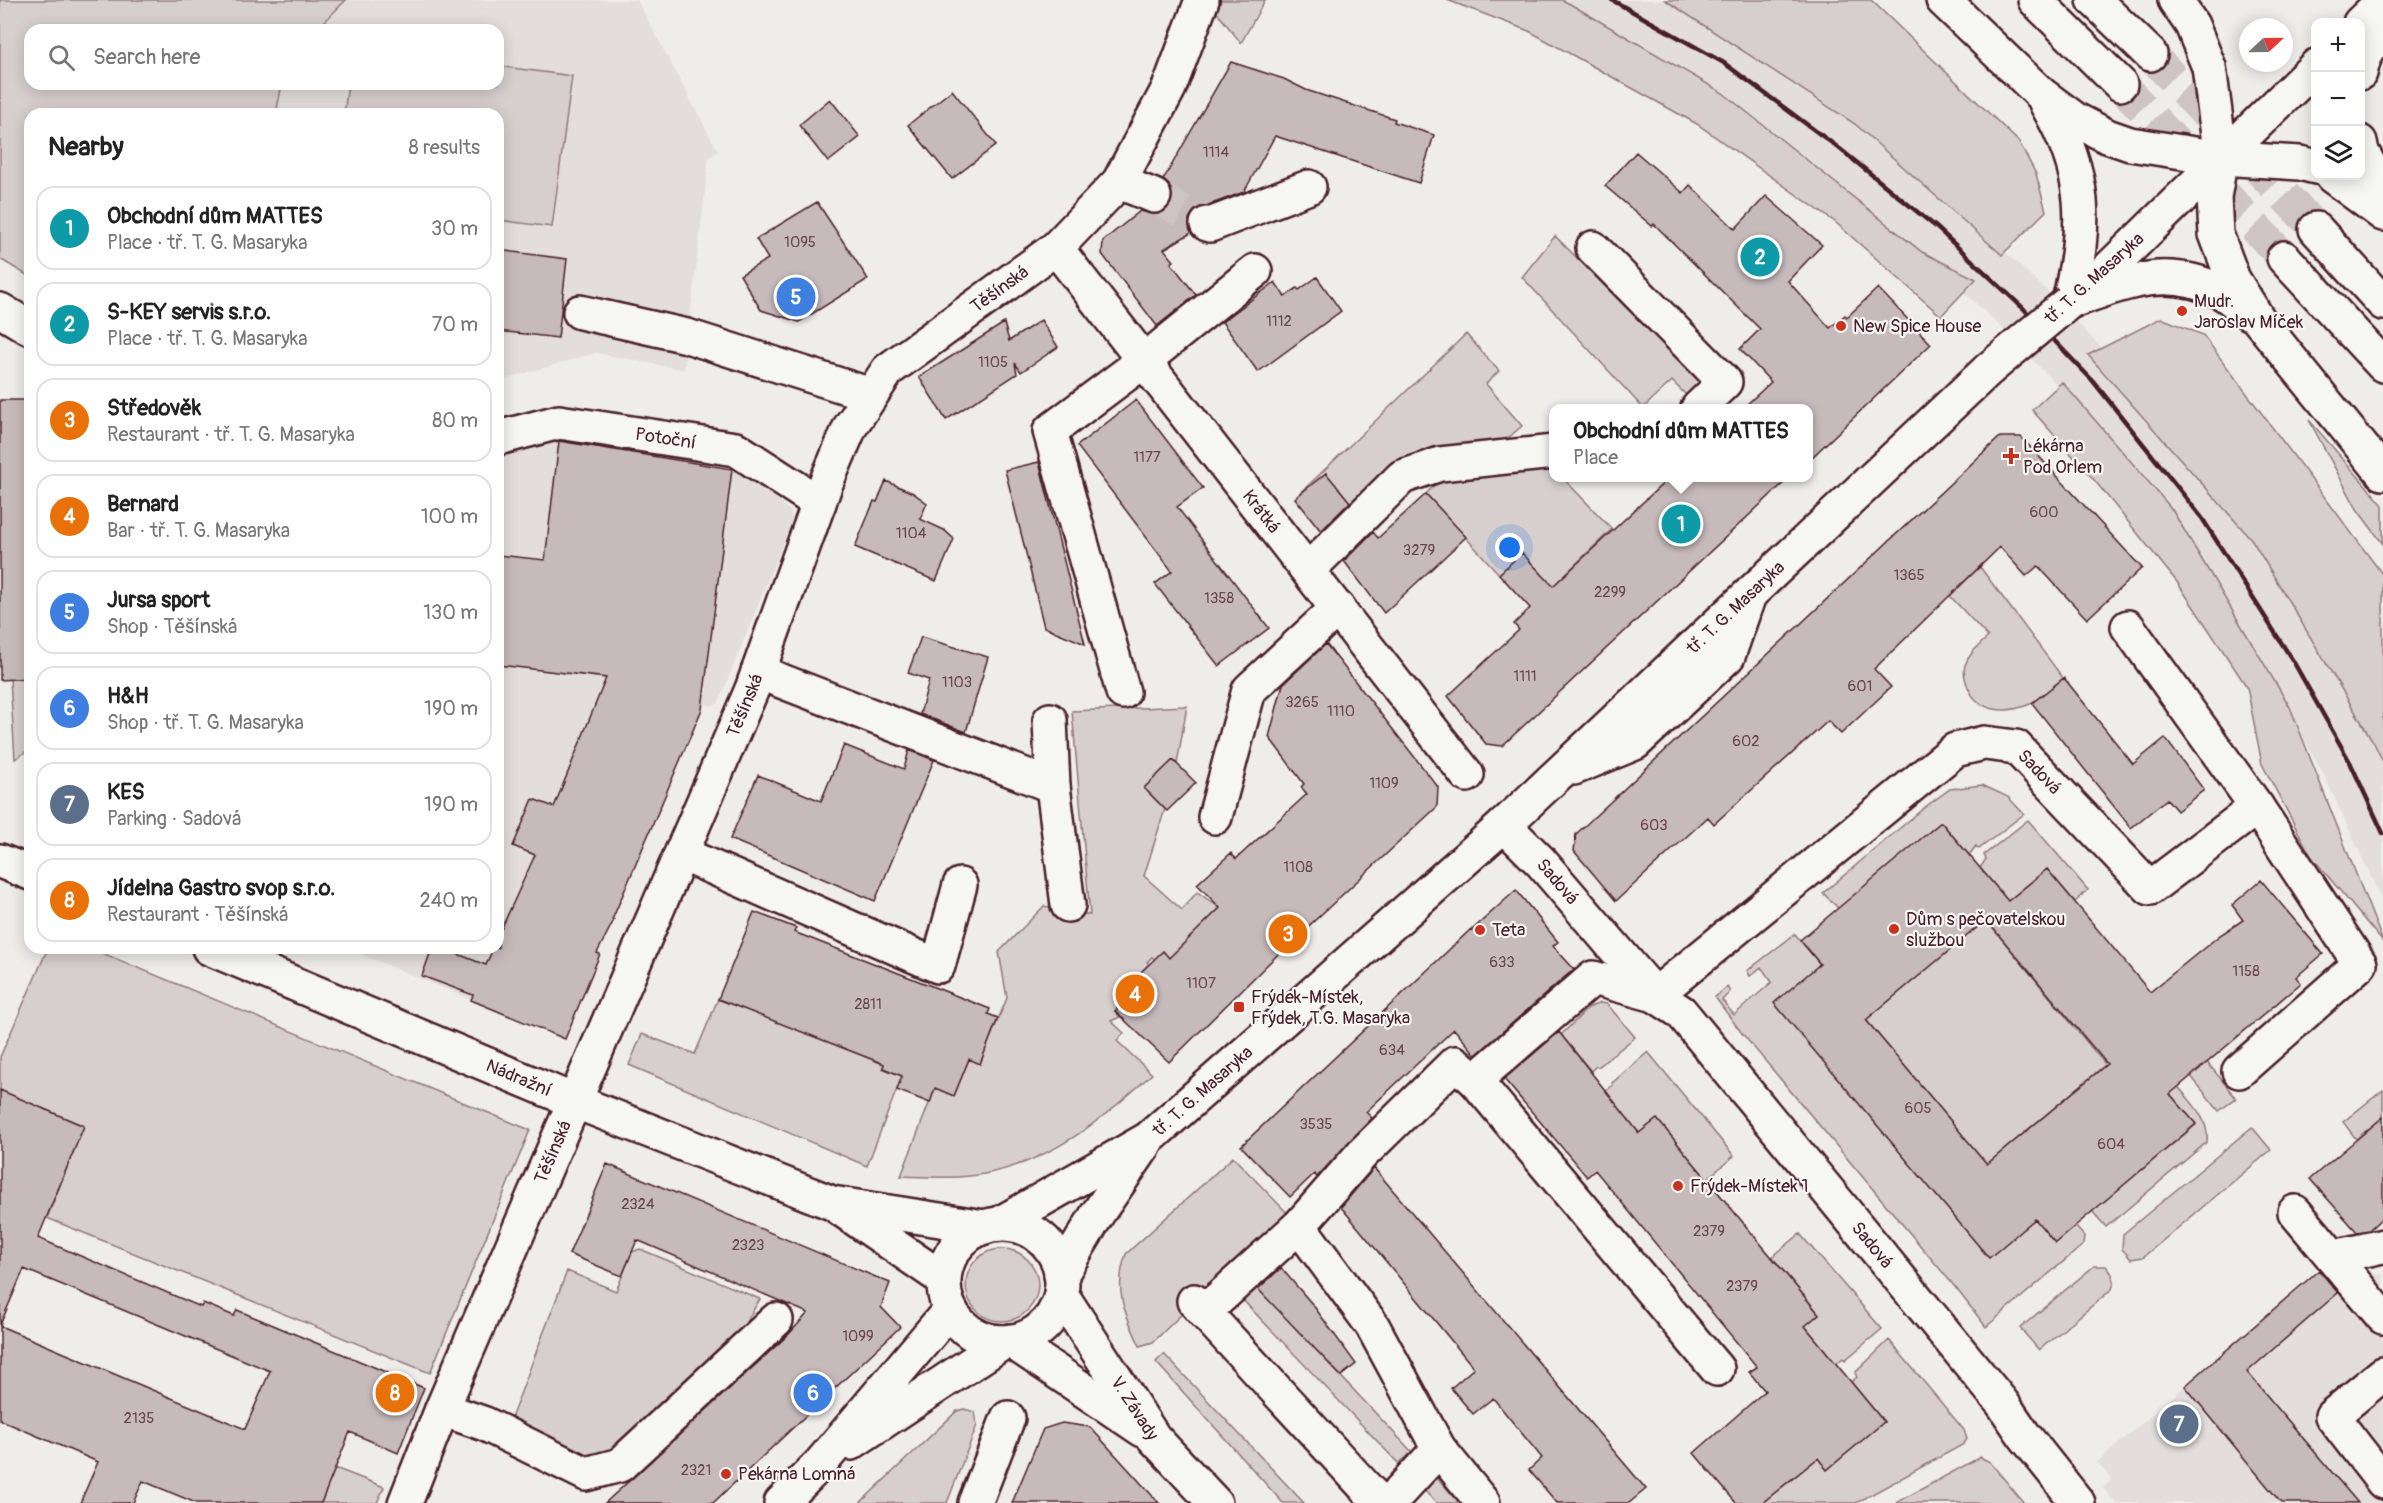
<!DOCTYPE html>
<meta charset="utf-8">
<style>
:root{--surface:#fff;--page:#f6f6f6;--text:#222;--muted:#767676;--line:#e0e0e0;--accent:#0f766e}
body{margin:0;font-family:Pangolin,sans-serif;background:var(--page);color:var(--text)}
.controls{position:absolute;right:18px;top:18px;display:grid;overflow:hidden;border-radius:12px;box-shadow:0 3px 15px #0003}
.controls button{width:54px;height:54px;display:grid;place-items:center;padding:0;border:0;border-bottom:2px solid var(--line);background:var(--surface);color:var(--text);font:30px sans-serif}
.compass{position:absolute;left:2239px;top:18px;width:54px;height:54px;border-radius:50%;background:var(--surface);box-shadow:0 3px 15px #0003;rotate:68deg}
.you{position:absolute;left:1510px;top:548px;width:21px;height:21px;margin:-15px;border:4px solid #fff;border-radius:50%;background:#1a73e8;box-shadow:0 0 0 9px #1a73e833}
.badge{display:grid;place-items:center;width:39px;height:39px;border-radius:50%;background:var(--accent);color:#fff;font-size:20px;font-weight:700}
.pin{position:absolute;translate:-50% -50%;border:3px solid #fff;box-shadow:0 2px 6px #0006}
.popup{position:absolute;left:1549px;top:404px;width:264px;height:78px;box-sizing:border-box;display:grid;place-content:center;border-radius:12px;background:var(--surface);filter:drop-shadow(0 2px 4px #0005);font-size:20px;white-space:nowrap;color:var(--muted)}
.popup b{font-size:22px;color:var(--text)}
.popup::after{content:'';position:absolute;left:50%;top:100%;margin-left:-12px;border:12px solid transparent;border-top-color:var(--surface)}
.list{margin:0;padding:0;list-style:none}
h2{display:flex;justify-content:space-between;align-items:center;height:78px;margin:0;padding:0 24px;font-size:26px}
h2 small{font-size:20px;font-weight:400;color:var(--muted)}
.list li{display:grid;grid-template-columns:39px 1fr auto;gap:18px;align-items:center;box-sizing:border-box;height:84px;margin:0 12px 12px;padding:0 12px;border:2px solid var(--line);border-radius:18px}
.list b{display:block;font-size:22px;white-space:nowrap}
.list p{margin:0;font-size:20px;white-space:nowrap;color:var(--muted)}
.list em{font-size:20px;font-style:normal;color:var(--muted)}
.icon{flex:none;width:33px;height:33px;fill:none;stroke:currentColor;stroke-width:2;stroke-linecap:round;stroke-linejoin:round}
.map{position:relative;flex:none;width:2383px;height:1503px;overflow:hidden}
.search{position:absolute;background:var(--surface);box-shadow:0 3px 15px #0003;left:24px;top:24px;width:480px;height:66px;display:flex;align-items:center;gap:15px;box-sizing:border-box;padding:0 21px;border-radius:18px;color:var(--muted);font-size:22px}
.panel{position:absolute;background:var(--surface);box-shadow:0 3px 15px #0003;left:24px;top:108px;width:480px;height:846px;border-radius:18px}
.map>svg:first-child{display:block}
.built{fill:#e3dedc}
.green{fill:#d7cfce;stroke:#90777c;stroke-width:1.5}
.building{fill:#c6babb;stroke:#4a1f2b;stroke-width:1.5;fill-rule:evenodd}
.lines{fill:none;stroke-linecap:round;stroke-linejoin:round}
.minor-tunnel{stroke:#cec4c4;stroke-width:33;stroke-dasharray:33 16;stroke-linecap:butt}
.major-tunnel{stroke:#cec4c4;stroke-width:33;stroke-dasharray:33 16;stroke-linecap:butt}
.minor-casing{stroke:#4a1f2b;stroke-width:38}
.major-casing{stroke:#4a1f2b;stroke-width:38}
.minor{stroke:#f6f6f2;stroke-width:33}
.major{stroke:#f6f6f2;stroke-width:33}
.rail{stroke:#4a1f2b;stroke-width:4.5}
.minor-bridge-casing{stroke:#4a1f2b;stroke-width:38;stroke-linecap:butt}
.minor-bridge{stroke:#f6f6f2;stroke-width:33}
.poi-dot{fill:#c8321e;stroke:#f6f6f2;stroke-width:2}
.labels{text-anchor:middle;stroke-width:4.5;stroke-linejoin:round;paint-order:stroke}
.number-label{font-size:15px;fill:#69464f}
.street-label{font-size:18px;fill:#4a1f2b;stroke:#f6f6f2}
.poi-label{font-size:18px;fill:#4a1f2b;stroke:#f6f6f2;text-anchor:start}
</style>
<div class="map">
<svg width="2383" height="1503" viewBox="0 0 2383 1503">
<rect width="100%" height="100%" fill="#efedea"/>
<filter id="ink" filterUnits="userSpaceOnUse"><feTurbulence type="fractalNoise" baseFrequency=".0167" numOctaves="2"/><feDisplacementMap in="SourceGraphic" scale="12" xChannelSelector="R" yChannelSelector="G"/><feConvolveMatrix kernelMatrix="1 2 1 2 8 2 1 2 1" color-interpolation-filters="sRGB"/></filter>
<g filter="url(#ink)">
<path class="built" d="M346,0H637L718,151L709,158L684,370L596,353L498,381V114H276L282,84H498V30H316Z
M1547,0H1673L1858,126L1955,205L2043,287L2115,362L2226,501L2318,645L2376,748L2383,764V903L2324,775L2268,676L2071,400L2002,328L1917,249Z
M559,438L733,459L791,512L792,521L718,704L712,706L704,704L656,817L652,816L609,919L612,920L595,952L600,954L565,1039L346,948H498V454Z
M2323,1267L2342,1289L2367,1272L2383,1275V1503H2116L2103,1488L2112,1480L2097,1462Z"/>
<path class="green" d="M0,0H346L316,30H30V84H282L276,114H30V277L0,259Z
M1207,0H1265L1241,43Z
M1447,0H1562L1570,4L1723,93L1922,252L1976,279L1941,316L1835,222L1697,124L1529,31Z
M1665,0H1871L2019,142L2036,174L2046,211L2002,255L1855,124Z
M498,66L572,76L552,227L498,220V114H344L348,84H498Z
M1555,236L1702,383L1689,398L1672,381L1643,408L1522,277Z
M2161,318L2203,335L2383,575V762L2374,743L2252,540L2088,355Z
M1466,334L1499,371L1486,384L1522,426L1500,445L1439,451L1323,540L1322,532L1352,505L1340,490L1337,489L1326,473L1295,498Z
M2062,382L2171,508L2290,707L2383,942L2311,856L2262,764L2247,687L2177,582L2095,481L2032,410Z
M2309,420L2383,505V544L2357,509Z
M1553,467L1554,478H1563L1612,529L1553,586L1522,553L1499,574L1426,494L1442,477Z
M1980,567L2063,678C2053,686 2042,698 2030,704C2007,714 1978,713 1968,687C1965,680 1963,673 1965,665C1969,653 1980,645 1988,637L1950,596Z
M30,678V749L15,759L10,679Z
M1187,706L1177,764L1173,760L1144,788L1165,809L1144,876L1182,910L1197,892L1220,908L1169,958L1163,951L1155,959L1152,957L1147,962L1149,964L1141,972L1147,979L1115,1011L1120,1017L1111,1021L1124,1033L1117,1041L1152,1074C1103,1119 1051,1162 984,1174C957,1179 929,1177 901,1176L935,1088L954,1096L969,1059L980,1063L1007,998L999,952L1044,906L1090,915L1072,711Z
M1982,785L2008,797L2024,814L1979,849L1976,846L1969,855L1941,822L1839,909L1823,893L1925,807L1950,789Z
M2028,820L2088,890L2075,902L2047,869L2008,901L1980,868L1986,859L1984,855Z
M1986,920L2104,1063L2125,1042L2129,1045L1987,1164L1866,1020Z
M1795,934L1820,964L1775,1003L1988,1257L2035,1219L2055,1243L2075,1226L2084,1236L2083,1245L1986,1327L1955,1287L1741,1032L1715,997L1727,987L1730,992L1722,1000L1734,1015L1772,982L1761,967L1750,976L1747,971Z
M48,948H90L530,1130L430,1373L47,1218L84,1126L0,1091V1057Z
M718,999L884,1064L883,1068L902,1076L867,1166L629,1065L642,1034L695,1054Z
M1600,1003L1607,1004L1635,1037L1598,1067L1596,1066L1591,1071L1561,1035L1588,1008Z
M2167,1012L2236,1098L2219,1111L2156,1033Z
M1648,1052L1734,1156L1707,1179L1657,1119L1639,1133L1606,1091L1613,1085L1612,1083Z
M2174,1082C2189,1100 2210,1118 2207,1142L2106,1227L2092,1211L2196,1125L2166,1089Z
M2383,1090V1117L2356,1139L2343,1122Z
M2252,1127L2271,1150L2143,1257L2131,1259L2122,1249L2123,1234Z
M1233,1157L1293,1219L1220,1277L1153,1342L1140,1346C1125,1314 1113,1291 1126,1254Z
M1800,1234L1882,1329L1845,1360L1843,1358L1836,1364L1805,1326L1819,1314L1772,1257Z
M640,1249L760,1299L743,1327L614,1452L583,1455L510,1421L567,1271L616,1291L632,1252Z
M966 1285a36 36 0 1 1 72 0a36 36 0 1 1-72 0Z
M2094,1266H2106C2113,1274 2116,1279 2112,1289L2039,1350L2020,1328Z
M1252,1282L1412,1452L1398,1463L1238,1295Z
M1889,1340L1964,1430L1967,1439L1964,1444L1856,1503H1762L1818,1458L1827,1470L1884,1422L1851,1382L1857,1377L1855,1373Z
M1164,1354L1304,1503H1283L1156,1362Z
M964,1409L975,1412L977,1425L947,1503H860L957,1411Z
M1980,1457L1990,1462L2024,1503H1896Z
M335,1468L384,1487L377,1503H321Z
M1436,1477L1460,1503H1436L1425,1491Z"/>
<path class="building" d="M1231,62L1284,79L1306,90L1395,119L1394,122L1434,135L1419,183L1275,136L1244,192L1195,210L1189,219L1191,233L1164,249L1174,261L1171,263L1196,295L1157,326L1102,254L1103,241L1140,211L1157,214L1165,211L1171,203L1172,193L1169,185L1163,180Z
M952,90L996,145L952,179L908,125Z
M830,99L860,137L828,162L799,125Z
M1636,152L1683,193L1690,185L1735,229L1766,196L1822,245L1788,281L1830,328L1845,315L1847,317L1878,288L1931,344L1809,460V408H1743L1771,382L1740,349L1760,329L1654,224L1652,226L1605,186Z
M817,202L868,279L799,322L761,310L740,275L768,259L756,239Z
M498,250L567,259L558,338L498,331Z
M1317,277L1341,311L1258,372L1222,322L1275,282L1285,297L1297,288L1299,290Z
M1041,320L1058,347L1021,372L1015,363L1017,374L946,420L919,377L1004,323L1009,341Z
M0,400H30V678L0,680Z
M1136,400L1203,488L1177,507L1269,628L1219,666L1155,584L1172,571L1077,446Z
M2000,437H2021L2142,568L2087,619L2038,566L2026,576L2000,547L1874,669L1891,687L1841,734L1828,721L1714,824L1708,817L1616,901L1574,851L1576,834Z
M559,441L732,469L702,709L612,920H614L597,953L600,954L565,1039L471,1000L473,995L422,976L432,948H442L486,965L493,948H498V936L535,855L513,846L533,799L554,807L606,678L498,665V555L545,560Z
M1039,462L1040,466L1085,644L1044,627L1023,541L1005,470Z
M1326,473L1350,502L1321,531L1295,498Z
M1670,477H1790L1502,746L1486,744L1448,696L1519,630L1514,624L1530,608L1499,574L1522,553L1553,586Z
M886,481L913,493L927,503L920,519L944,530L954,539L936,581L855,547L874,501L877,502Z
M1426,494L1466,537L1384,613L1344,561L1373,532L1378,538Z
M921,637L988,657L966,732L920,714L929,680L908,673Z
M1326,644L1438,787L1437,807L1271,961L1169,1062L1115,1011L1147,979L1141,972L1163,951L1169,958L1220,908L1197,884L1231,853L1236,859L1307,794L1301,787L1304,784L1269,737L1283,684Z
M2064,678L2133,764L2165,738L2204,790L2177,811L2167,799L2131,828L2032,703Z
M844,745L904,769L909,750L934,760L875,901L730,839L758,775L821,801Z
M1173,760L1196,783L1167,811L1144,788Z
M1941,822L2008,901L2047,869L2150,992L2220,935L2243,920L2232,905L2261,880L2323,954L2296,977L2301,983L2170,1094L2196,1124L2055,1243L2035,1219L1989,1258L1774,1003L1820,964L1800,940ZM1986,920L2107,1064L1987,1164L1866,1020Z
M1516,890L1558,942L1553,946L1574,969L1476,1055L1454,1029L1366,1112L1372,1118L1317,1177L1314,1174L1290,1197L1241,1146L1471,929L1472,930Z
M754,912L796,928L794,932L990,1009L988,1014L998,1018L980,1064L969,1059L954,1096L935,1088L930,1103L897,1090L902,1076L883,1068L884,1064L718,999Z
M1559,1032L1639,1133L1657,1119L1819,1314L1805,1326L1884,1422L1827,1470L1818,1458L1762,1503H1736L1694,1453L1765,1391L1749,1372L1757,1367L1595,1170L1587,1177L1504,1079Z
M0,1090L84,1126L38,1238L201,1307L203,1303L234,1316L237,1310L424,1388L398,1453L350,1432L321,1503H196L143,1481L133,1503H80L98,1462L0,1420V1326L245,1429L270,1371L24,1269L0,1325Z
M2383,1117V1217L2369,1230L2357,1232L2310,1179Z
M607,1164L890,1283L881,1307L900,1327L713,1503H605L789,1334L808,1313L637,1240L622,1276L569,1254Z
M1374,1168L1646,1489L1629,1503H1557L1529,1470L1542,1458L1493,1398L1473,1414L1451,1388L1474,1368L1341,1207Z
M1281,1268L1313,1305L1356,1364L1341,1376L1258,1289Z
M2319,1270L2338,1293L2247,1372L2358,1503H2281L2185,1386Z
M1062,1423L1090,1427L1159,1503H1012L1043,1429Z"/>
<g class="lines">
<path class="minor-tunnel" d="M1154,196L1207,224"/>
<path class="major-tunnel" d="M2150,54L2316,229
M2120,84L2284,258"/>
<defs>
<g id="minor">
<path d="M2360,23L2383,1"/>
<path d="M1119,182L1154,196"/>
<path d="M1207,224L1210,225L1309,187"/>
<path id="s1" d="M1056,248L1467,775"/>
<path d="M1593,248L1725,382L1698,408"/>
<path d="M2070,301L2101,276L2316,66"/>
<path d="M0,310L30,328"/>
<path d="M580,312L687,336L871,395"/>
<path id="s2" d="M498,438L559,422L736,449L819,503"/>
<path d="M1308,570L1402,477L1440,464L1554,452"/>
<path d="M2128,627L2257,807"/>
<path d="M758,672L1053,786"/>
<path d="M1123,692L1050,431L1145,360L1255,271"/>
<path d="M1050,720L1053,786L1068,905"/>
<path d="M1574,768L1635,743L1728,656L1748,598"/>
<path d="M1215,817L1249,690L1338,608"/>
<path id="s3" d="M1504,825L1541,862L1655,995L1681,1012L2003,1404L2024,1435L2078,1503"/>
<path d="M682,854L938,966L960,885"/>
<path d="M0,861L30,873"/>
<path id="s4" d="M209,948L574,1101L832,1203L984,1227"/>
<path d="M1475,1080L1717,1369"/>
<path d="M838,1207L943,1279"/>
<path d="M2295,1212L2383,1317"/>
<path id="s5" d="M999,1224L1148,1139L1504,825L1989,369"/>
<circle cx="1003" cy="1283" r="59"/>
<path d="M1299,1226L1372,1325L1439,1449L1389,1503"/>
<path d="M2333,1257L2383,1246"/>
<path d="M1061,1275L1098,1213L1144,1146"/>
<path id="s6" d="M1061,1294L1154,1438L1215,1503"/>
<path d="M1194,1301L1380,1503"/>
<path id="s7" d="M1204,1312L1299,1226L1362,1154L1455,1063L1475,1080L1593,978L1655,995L1955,750L1984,743L2016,747L2150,888L2257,807L2360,964L2239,1071"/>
<path d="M1011,1341L1143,1430"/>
<path d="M2383,1374L2332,1416L2383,1482"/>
<path d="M442,1409L485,1424L586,1474L620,1465L776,1320"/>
<path d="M851,1443L1004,1342"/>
<path d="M1439,1449L1483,1503"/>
<path id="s8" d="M405,1503L442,1409L752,689L826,483L850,427L888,370L1056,248L1119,182L1169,88L1202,0"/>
<path d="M781,1503L820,1464L950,1310"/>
<path d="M975,1503L1008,1418"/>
</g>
<path id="major" d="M1943,0L2041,94L2076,120L2107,136L2130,144L2221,158L2300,163L2316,167
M2035,0L2120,84
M2094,0L2150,54
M2175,0L2192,25L2209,67L2221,158L2214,197L2216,234L2233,279L2258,319L2383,473
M2360,73L2364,58L2383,26
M2046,103C2088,175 2087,223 2069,302
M2360,142L2362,152L2383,190
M2332,176L2383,214
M2316,229L2383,303
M2284,258L2383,365
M2069,302C2122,284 2165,264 2219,291C2230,296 2239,306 2249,313"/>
</defs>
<use href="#minor" class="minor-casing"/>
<use href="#major" class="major-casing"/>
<use href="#minor" class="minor"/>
<use href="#major" class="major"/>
<path class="rail" d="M1612,0L1724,63L1840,149L1936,227L2023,308L2093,381L2202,518L2293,661L2350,762L2383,833"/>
<defs>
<path id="minor-bridge" d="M1989,369L2069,302"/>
</defs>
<use href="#minor-bridge" class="minor-bridge-casing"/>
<use href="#minor-bridge" class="minor-bridge"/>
</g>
</g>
<g class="poi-dot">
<circle cx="2182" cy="311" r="6"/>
<circle cx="1841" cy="326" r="6"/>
<path d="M2008 447h6v6h6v6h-6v6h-6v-6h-6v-6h6z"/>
<circle cx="1894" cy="929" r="6"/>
<circle cx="1480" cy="930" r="6"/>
<rect x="1233" y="1001" width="12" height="12" rx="3"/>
<circle cx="1678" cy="1186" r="6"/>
<circle cx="726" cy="1474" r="6"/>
</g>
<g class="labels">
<g class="number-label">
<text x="1216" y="157">1114</text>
<text x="800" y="247">1095</text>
<text x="1279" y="326">1112</text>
<text x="993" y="367">1105</text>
<text x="1147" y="462">1177</text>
<text x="2044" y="517">600</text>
<text x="911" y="538">1104</text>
<text x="1419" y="555">3279</text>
<text x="1909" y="580">1365</text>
<text x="1610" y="597">2299</text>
<text x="1219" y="603">1358</text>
<text x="1525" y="681">1111</text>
<text x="957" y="687">1103</text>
<text x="1860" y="691">601</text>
<text x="1302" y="707">3265</text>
<text x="1341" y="716">1110</text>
<text x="1746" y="746">602</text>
<text x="1384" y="788">1109</text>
<text x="1654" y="830">603</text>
<text x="1298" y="872">1108</text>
<text x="1502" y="967">633</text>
<text x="2246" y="976">1158</text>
<text x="1201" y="988">1107</text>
<text x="868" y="1009">2811</text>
<text x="1392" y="1055">634</text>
<text x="1918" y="1113">605</text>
<text x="1316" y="1129">3535</text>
<text x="2111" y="1149">604</text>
<text x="638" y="1209">2324</text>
<text x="1709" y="1236">2379</text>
<text x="748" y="1250">2323</text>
<text x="1742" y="1291">2379</text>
<text x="858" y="1341">1099</text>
<text x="139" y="1423">2135</text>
<text x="696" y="1475">2321</text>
</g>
<g class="street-label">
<text transform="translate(2094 278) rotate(-42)" y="6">tř. T. G. Masaryka</text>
<text dy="6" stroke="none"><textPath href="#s8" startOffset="1371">Těšínská</textPath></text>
<text dy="6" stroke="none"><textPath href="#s2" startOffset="171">Potoční</textPath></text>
<text dy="6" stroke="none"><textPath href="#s1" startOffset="334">Krátká</textPath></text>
<text dy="6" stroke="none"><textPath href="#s5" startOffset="964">tř. T. G. Masaryka</textPath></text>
<text dy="6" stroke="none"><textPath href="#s8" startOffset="867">Těšínská</textPath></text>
<text dy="6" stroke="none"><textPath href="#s7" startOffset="1084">Sadová</textPath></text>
<text dy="6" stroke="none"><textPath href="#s3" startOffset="78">Sadová</textPath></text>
<text dy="6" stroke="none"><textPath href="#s4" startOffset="336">Nádražní</textPath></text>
<text dy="6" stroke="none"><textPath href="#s5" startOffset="244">tř. T. G. Masaryka</textPath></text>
<text dy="6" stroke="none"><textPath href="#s8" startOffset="381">Těšínská</textPath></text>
<text dy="6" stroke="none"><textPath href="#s3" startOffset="560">Sadová</textPath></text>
<text dy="6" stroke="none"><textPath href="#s6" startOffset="136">V. Závady</textPath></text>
</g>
<g class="poi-label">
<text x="2194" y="307">Mudr.<tspan x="2194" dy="21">Jaroslav Míček</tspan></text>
<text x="1853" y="332">New Spice House</text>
<text x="2023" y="452">Lékárna<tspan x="2023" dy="21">Pod Orlem</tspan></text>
<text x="1906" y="925">Dům s pečovatelskou<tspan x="1906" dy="21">službou</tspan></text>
<text x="1492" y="936">Teta</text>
<text x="1251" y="1003">Frýdek-Místek,<tspan x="1251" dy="21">Frýdek, T.G. Masaryka</tspan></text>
<text x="1690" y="1192">Frýdek-Místek 1</text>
<text x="738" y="1480">Pekárna Lomná</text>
</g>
</g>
</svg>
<div class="controls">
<button>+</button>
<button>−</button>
<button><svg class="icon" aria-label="layers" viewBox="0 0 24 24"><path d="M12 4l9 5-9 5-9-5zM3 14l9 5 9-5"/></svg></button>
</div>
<svg class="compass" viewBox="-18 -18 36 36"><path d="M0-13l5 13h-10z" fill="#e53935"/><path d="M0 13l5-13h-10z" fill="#767676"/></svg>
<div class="you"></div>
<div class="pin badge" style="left:1681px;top:524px;background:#0f9aa8">1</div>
<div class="popup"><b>Obchodní dům MATTES</b>Place</div>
<div class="pin badge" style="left:1760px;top:257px;background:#0f9aa8">2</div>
<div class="pin badge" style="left:1288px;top:934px;background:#e8710a">3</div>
<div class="pin badge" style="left:1135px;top:994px;background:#e8710a">4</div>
<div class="pin badge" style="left:796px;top:297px;background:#3f7fe0">5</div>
<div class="pin badge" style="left:813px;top:1393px;background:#3f7fe0">6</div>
<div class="pin badge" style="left:2179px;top:1424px;background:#5c6f8a">7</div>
<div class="pin badge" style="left:395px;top:1393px;background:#e8710a">8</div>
<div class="search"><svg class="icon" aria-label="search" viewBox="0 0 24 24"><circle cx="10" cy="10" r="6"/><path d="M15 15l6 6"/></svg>Search here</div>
<section class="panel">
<h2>Nearby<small>8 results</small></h2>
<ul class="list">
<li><span class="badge" style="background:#0f9aa8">1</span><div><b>Obchodní dům MATTES</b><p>Place · tř. T. G. Masaryka</p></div><em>30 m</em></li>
<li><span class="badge" style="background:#0f9aa8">2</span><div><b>S-KEY servis s.r.o.</b><p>Place · tř. T. G. Masaryka</p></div><em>70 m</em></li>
<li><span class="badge" style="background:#e8710a">3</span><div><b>Středověk</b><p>Restaurant · tř. T. G. Masaryka</p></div><em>80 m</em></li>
<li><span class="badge" style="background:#e8710a">4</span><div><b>Bernard</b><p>Bar · tř. T. G. Masaryka</p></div><em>100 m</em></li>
<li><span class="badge" style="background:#3f7fe0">5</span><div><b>Jursa sport</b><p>Shop · Těšínská</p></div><em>130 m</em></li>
<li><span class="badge" style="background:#3f7fe0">6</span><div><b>H&amp;H</b><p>Shop · tř. T. G. Masaryka</p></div><em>190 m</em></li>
<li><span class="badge" style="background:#5c6f8a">7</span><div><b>KES</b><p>Parking · Sadová</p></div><em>190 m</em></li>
<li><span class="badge" style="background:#e8710a">8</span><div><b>Jídelna Gastro svop s.r.o.</b><p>Restaurant · Těšínská</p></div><em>240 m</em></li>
</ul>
</section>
</div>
